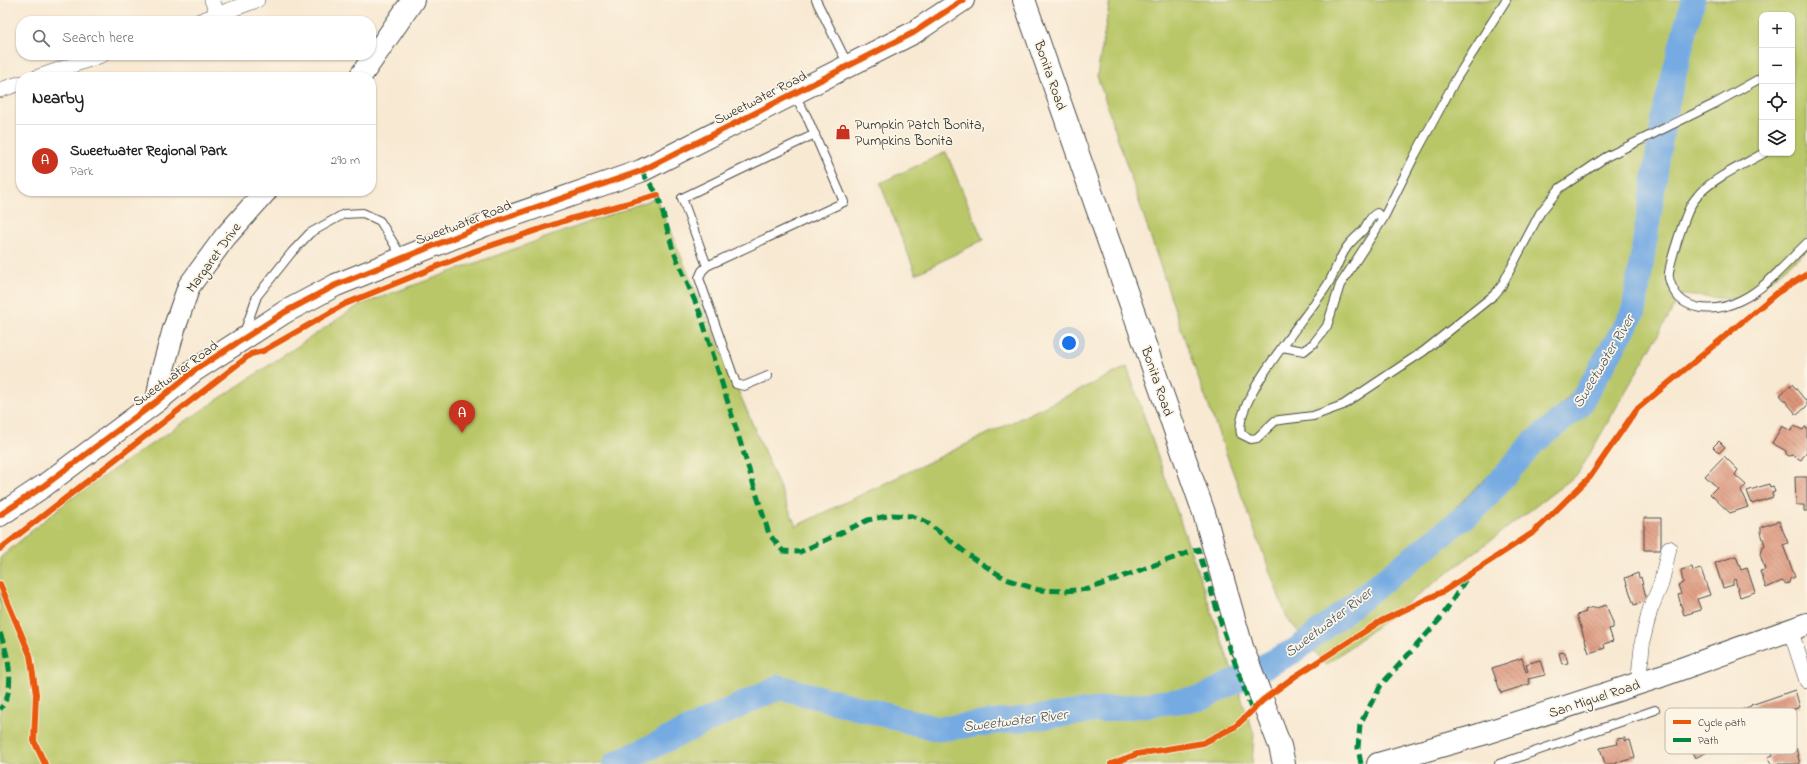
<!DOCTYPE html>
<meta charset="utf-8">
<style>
:root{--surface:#fff;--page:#f2f2f2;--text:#202124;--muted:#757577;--line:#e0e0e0;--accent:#c8321e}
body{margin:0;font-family:"Indie Flower",sans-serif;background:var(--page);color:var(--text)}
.controls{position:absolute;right:12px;top:12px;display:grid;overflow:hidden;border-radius:8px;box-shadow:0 1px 3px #0004}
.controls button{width:36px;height:36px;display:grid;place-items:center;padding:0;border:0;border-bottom:1px solid var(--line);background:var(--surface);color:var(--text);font:20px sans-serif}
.you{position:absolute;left:1069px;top:343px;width:14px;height:14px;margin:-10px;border:3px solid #fff;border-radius:50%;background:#1a73e8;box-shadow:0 0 0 6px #1a73e833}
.badge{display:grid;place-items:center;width:26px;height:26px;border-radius:50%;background:var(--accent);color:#fff;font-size:13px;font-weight:700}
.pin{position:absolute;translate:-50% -33px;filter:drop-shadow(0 1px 2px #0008)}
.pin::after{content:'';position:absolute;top:21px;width:14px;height:12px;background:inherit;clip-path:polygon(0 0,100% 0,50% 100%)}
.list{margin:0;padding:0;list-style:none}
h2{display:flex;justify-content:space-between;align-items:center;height:52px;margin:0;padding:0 16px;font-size:17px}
h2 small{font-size:13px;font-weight:400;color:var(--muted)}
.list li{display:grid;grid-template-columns:26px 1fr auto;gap:12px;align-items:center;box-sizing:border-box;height:72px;padding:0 16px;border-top:1px solid var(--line)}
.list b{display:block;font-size:15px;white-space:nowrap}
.list p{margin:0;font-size:13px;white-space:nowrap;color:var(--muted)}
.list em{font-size:13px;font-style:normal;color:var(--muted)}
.icon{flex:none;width:22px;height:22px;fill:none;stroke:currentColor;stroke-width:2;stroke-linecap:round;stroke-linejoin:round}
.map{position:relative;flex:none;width:1807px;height:764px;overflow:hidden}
.search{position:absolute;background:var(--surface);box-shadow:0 1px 3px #0004;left:16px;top:16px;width:360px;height:44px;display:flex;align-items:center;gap:10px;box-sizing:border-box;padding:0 14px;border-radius:16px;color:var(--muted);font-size:15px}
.panel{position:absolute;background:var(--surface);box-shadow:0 1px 3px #0004;left:16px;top:72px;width:360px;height:124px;border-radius:16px}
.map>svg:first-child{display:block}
.green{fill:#bac768;stroke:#72794a;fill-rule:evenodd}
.water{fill:#74aae2;stroke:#506a86}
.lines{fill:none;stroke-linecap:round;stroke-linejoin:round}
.river{stroke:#74aae2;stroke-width:25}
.building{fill:url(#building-back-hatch)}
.lane-casing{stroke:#4a4844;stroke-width:10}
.street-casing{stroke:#4a4844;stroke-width:16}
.secondary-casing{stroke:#4a4844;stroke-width:24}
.primary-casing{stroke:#4a4844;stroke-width:24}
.lane{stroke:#fff;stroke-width:8}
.street{stroke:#fff;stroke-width:15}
.secondary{stroke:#fff;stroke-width:22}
.primary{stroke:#fff;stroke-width:22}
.quiet{stroke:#00873e;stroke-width:5;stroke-dasharray:10 5;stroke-linecap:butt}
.cycleway-casing{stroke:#fcf5e5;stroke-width:8}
.cycleway{stroke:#e8590c;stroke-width:6}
.labels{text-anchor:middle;stroke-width:3.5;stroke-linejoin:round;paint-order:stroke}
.street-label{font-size:14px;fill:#2b2b2b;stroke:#fcf5e5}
.poi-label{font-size:14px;fill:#2b2b2b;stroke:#fcf5e5;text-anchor:start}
.water-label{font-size:15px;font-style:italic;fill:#45576b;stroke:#fcf5e5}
.key{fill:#fcf5e5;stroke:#bdb8ad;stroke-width:1}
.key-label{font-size:11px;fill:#2b2b2b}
</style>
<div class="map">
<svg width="1807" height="764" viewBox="0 0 1807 764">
<defs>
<pattern id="building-back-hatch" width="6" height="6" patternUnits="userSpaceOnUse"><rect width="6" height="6" fill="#dd957b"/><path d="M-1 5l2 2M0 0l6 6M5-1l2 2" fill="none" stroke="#b37a65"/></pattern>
</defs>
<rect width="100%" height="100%" fill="#fcf5e5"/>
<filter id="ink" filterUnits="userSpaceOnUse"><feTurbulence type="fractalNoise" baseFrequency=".025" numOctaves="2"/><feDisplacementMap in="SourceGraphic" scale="8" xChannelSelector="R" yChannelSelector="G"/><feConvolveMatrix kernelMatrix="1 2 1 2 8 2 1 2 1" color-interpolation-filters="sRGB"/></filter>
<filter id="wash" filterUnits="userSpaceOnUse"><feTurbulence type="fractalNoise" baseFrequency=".012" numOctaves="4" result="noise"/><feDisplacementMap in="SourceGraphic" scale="16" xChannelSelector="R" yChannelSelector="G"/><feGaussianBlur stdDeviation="0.9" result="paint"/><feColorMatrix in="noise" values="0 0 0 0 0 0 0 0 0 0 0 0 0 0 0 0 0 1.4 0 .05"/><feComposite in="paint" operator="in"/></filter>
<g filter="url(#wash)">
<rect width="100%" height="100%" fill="#f8e9d3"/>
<path class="green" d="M1110,0H1807V250L1745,300L1681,295L1578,474L1326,665L1287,618L1193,364L1097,76ZM1762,15H1792V153H1762Z
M946,152L983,240L916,274L880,183Z
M656,198L796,526L1127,367L1254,734L1252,764H0V558L68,500L359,305Z"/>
<path class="water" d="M1683,0H1688L1649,181L1630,306L1585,388L1436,534L1316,630L1311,624L1440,523L1583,383L1623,307L1643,181Z"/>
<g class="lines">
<path class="river" d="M615,764L779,687L938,729L1202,698L1296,650L1478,506L1533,443L1578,407L1634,311L1665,110L1693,0"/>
</g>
<g id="blocks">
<path class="building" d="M1792,384L1807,402V406L1797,415L1780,395Z
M1782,426L1791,431L1794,426L1803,430L1805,427L1807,428V451L1801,460L1792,455L1789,456L1786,454V451L1772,443Z
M1719,441L1725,447L1719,453L1713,447Z
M1724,456L1738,470L1735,475L1746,485L1741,491L1748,507L1730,513L1710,494L1717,487L1705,476Z
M1795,477H1807V511H1804V505H1796Z
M1769,484L1770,487L1773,486L1775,492L1772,493L1773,497L1752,504L1747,491Z
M1644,518H1661V550H1644Z
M1779,521L1788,543L1783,545L1795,577L1790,579L1789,583L1786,584L1782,581L1766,588L1760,571L1765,570L1760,554L1762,547L1765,546L1761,532V527Z
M1736,556L1741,570L1747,568L1755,592L1740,597L1735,579L1733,580V585L1723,588L1715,563Z
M1692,567L1693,571L1701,569L1710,595L1697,599L1701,610L1684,615L1678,595L1681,594L1678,585L1683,583L1681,570Z
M1638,573L1639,578L1641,577L1647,601L1634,605L1625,578Z
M1606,605L1613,623V628L1609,629L1613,641L1604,644L1605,648L1589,653L1577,615L1586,612L1585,610L1593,607V609Z
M1565,652L1568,663L1562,664L1559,653Z
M1522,658L1526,672L1528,671L1526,664L1540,660L1545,675L1528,679L1530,684L1501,693L1492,668Z
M1795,690L1800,707L1780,714L1782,721L1779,724L1782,731L1762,738L1759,730L1751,732L1743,709L1751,706V705Z
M1625,738V741L1630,740L1635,758L1616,763V764H1605L1600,748L1618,744L1617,739Z
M1704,746L1707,752L1695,758L1692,752Z
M1796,748L1800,764H1771L1768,757L1773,755L1772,752L1779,750L1780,753Z"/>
</g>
</g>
<g filter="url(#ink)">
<use href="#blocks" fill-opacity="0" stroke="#4a4844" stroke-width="1"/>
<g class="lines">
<defs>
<path id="lane" d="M816,0L848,65
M1764,153C1745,164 1715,177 1700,193C1697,197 1693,201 1691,205C1685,216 1667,268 1669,278C1677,313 1714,314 1741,300C1766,288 1787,262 1807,243
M1383,219L1415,155L1456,79L1506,0
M707,266L682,198L815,134
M244,333L257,296L292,252L310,233L344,214L363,213L380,221L402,257
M1282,347L1304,351L1314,343L1327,326L1340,285L1383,219L1377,213C1370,216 1368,223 1364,229C1359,235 1352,240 1347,247C1339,258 1335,272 1328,284C1309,315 1232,401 1241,434L1251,439L1257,438L1275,421L1280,420L1313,416L1343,405L1424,351L1494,295L1501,287L1540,213L1560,188L1606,157L1714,104L1757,80H1762
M768,376L744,386L736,384L699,278L702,271L707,266L844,202L807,117L794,94
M1499,764L1655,710"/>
<path id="street" d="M212,0L218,15
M200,21L257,0
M38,77L102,55
M0,90L21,83
M1790,629L1807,681
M1638,684L1643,638L1650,610L1661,584L1669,548"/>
<path id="secondary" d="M360,77L413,0
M157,401L162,372L174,329L189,286L225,237L266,191
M0,515L45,485L157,401L195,370L285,312L336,285L485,225L641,171L913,33L963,0
M1378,764L1479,735L1661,676L1807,624"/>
<path id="primary" d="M1024,0L1204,513L1242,647L1280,746L1284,764"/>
</defs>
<use href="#lane" class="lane-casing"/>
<use href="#street" class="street-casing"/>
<use href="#secondary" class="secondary-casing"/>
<use href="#primary" class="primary-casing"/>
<use href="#lane" class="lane"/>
<use href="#street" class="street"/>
<use href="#secondary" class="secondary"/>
<use href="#primary" class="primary"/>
<path class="quiet" d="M641,171L658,195L673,250L700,313L769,534L783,551L800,552L868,520L892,515L912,516L925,521L974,559L1006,579L1039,590L1064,591L1089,589L1198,549L1223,629L1252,711
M0,633C8,654 17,690 0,709
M1361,764L1358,748L1360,724L1381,685L1441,618L1466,579"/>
<defs>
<path id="cycleway" d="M0,515L45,485L157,401L195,370L285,312L336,285L485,225L641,171L913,33L963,0
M0,549L251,354L263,351L345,304L475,251L570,219L658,195
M0,584L30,655L36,694L34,741L45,764
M1111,764L1137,754L1203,743L1236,726L1263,700L1294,677L1381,621L1444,591L1534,532L1590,477L1636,410L1777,293L1807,274"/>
</defs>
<use href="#cycleway" class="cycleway-casing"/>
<use href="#cycleway" class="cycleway"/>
</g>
</g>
<defs>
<symbol id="shop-bare" viewBox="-9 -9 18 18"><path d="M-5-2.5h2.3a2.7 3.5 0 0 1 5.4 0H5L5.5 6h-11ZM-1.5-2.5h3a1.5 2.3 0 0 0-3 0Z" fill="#c8321e" stroke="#fcf5e5" stroke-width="2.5" paint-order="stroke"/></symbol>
</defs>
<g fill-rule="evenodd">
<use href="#shop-bare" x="832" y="121" width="22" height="22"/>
</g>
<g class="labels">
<g class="street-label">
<text transform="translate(1051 75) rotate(71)" y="5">Bonita Road</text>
<text transform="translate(760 97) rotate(-27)" y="5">Sweetwater Road</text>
<text transform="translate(463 222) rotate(-21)" y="5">Sweetwater Road</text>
<text transform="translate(213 257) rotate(-54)" y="5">Margaret Drive</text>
<text transform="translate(175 373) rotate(-36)" y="5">Sweetwater Road</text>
<text transform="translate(1158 381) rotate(71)" y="5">Bonita Road</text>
<text transform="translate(1594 698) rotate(-18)" y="5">San Miguel Road</text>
</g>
<g class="poi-label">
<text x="855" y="129">Pumpkin Patch Bonita,<tspan x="855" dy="16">Pumpkins Bonita</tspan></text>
</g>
<g class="water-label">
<text transform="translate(1603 361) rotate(-59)" y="5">Sweetwater River</text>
<text transform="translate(1328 622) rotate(-37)" y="5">Sweetwater River</text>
<text transform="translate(1015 720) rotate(-7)" y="5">Sweetwater River</text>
</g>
</g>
<rect x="1665" y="708" width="132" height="46" rx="6" class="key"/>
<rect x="1673" y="720" width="18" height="4" fill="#e8590c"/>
<rect x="1673" y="738" width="18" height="4" fill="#00873e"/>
<g class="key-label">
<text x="1698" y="726">Cycle path</text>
<text x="1698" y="744">Path</text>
</g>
</svg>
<div class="controls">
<button>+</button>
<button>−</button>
<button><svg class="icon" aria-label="locate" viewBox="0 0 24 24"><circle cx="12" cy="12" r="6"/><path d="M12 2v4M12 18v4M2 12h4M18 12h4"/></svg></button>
<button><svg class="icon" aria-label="layers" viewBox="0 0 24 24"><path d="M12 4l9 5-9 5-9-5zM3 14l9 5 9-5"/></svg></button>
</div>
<div class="you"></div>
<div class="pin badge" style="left:462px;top:433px">A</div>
<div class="search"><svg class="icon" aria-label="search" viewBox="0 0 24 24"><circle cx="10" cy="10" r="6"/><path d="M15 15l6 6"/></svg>Search here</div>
<section class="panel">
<h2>Nearby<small></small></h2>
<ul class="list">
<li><span class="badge">A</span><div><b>Sweetwater Regional Park</b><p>Park</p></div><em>290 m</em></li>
</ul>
</section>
</div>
